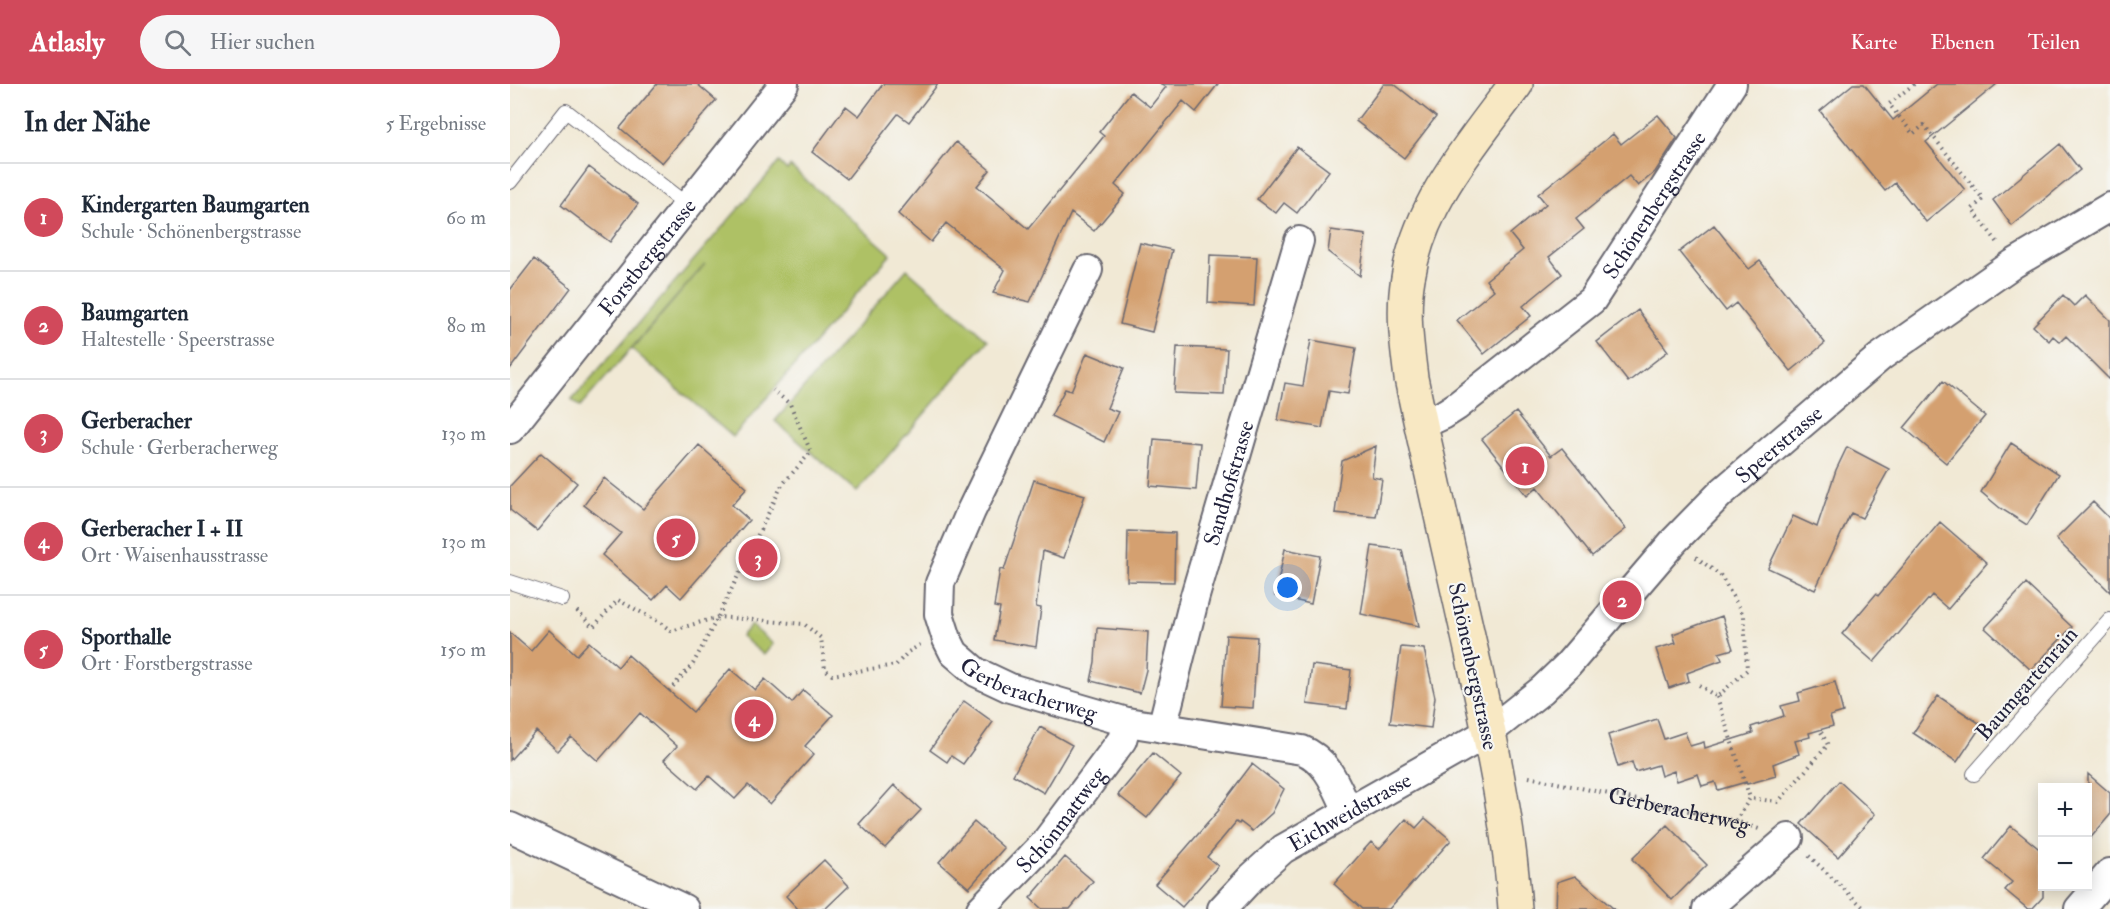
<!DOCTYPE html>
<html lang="de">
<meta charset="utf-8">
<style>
:root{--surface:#fff;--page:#f6f6f7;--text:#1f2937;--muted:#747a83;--line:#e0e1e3;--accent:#d1495b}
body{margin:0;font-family:"IM FELL Double Pica",serif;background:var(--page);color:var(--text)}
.controls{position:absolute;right:18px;bottom:18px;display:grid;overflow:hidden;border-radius:0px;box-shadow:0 3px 15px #0003}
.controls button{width:54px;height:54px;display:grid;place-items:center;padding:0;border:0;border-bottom:2px solid var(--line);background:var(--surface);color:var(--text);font:30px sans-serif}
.you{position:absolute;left:778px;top:504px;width:21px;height:21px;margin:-15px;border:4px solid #fff;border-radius:50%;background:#1a73e8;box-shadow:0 0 0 9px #1a73e833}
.badge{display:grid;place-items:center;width:39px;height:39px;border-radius:50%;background:var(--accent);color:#fff;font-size:20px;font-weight:700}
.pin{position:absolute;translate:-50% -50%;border:3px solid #fff;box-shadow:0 2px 6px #0006}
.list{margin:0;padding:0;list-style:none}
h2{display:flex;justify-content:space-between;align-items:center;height:78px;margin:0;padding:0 24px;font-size:26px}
h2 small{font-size:20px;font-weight:400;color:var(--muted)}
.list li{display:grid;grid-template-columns:39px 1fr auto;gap:18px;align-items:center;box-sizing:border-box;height:108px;padding:0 24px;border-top:2px solid var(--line)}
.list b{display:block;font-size:22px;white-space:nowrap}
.list p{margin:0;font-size:20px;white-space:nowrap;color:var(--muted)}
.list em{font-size:20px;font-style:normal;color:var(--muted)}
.icon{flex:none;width:33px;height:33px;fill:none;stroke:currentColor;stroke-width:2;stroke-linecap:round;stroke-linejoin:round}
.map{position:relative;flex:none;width:1600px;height:825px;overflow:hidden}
header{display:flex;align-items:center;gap:36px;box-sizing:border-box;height:84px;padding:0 30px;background:var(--accent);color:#fff}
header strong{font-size:28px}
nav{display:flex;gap:33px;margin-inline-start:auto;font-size:21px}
.search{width:420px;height:54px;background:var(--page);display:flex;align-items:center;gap:15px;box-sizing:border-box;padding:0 21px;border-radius:33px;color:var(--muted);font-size:22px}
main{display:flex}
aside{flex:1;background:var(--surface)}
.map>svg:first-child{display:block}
.green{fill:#aec165;stroke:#687250;stroke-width:1.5}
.building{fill:#d4a06f}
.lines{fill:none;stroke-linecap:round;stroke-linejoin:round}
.lane-casing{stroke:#6a6871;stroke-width:16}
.street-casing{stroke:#6a6871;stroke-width:32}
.secondary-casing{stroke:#6a6871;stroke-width:36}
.path{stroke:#6a6871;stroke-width:4;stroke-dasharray:1.5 4.5;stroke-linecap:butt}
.lane{stroke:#fff;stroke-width:14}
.street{stroke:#fff;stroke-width:28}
.secondary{stroke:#f8e8c3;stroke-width:33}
.labels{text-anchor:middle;stroke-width:4.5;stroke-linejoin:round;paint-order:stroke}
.street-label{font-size:22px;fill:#22223b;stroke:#f6f6f2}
</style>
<header>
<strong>Atlasly</strong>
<div class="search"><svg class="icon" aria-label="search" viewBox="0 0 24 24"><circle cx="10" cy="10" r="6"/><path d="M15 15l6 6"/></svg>Hier suchen</div>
<nav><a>Karte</a><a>Ebenen</a><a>Teilen</a></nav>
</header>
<main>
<aside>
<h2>In der Nähe<small>5 Ergebnisse</small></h2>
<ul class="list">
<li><span class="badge">1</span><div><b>Kindergarten Baumgarten</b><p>Schule · Schönenbergstrasse</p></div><em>60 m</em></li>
<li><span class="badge">2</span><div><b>Baumgarten</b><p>Haltestelle · Speerstrasse</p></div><em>80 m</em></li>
<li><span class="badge">3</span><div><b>Gerberacher</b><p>Schule · Gerberacherweg</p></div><em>130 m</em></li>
<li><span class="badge">4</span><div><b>Gerberacher I + II</b><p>Ort · Waisenhausstrasse</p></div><em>130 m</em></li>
<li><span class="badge">5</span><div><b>Sporthalle</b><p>Ort · Forstbergstrasse</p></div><em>150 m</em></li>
</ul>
</aside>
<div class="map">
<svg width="1600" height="825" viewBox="0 0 1600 825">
<rect width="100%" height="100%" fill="#f6f6f2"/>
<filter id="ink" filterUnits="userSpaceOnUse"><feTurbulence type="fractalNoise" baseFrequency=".0167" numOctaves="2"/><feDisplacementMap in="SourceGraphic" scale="12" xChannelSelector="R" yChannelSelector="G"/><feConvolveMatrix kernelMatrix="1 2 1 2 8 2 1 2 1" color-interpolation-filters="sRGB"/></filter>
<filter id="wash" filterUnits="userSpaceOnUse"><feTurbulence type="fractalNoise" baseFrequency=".008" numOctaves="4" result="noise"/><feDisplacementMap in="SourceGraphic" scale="24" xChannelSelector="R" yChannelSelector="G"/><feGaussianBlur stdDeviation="1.35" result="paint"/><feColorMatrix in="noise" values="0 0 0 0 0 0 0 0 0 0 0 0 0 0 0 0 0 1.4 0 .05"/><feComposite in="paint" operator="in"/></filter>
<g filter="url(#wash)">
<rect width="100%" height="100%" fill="#f1e9d5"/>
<path class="green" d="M269,78L277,86L280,82L381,170L223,353L122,265L195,180L70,323L62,316Z
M397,185L478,256L347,408L265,337Z
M241,541L263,560L254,571L231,552Z"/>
<g id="blocks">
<path class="building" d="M147,0H187L206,16L152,79L110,44Z
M373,0H428L399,38L388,30L337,95L302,68L336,22L349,32Z
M651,0H708L686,28L673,17L605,101L615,110L584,147L561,129L520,218L483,209L495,186L436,139L421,158L388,130L446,58L480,86L467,102L518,145L594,52L589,48L621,8L640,23L656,3Z
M874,0H884L926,33L894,74L846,37Z
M1343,0H1354L1383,36L1427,0H1487L1416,58L1455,106L1416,138L1385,99L1375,107L1310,27Z
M1148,31L1167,54L1145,88L1128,102L1119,92L1066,135L1074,145L1039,173L1052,190L1013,222L1021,232L974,270L947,236L984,206L976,196L1013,166L1000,150L1036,120L1028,110L1103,50L1111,60Z
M1550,60L1570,86L1502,142L1483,116Z
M787,63L819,87L787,129L774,119L766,129L747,115Z
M79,83L128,120L100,158L51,121Z
M1204,141L1239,185L1250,177L1315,259L1281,287L1226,219L1216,227L1169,168Z
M821,146L856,151L850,192L818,168Z
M630,159L662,166L642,248L610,240Z
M700,171L747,173L744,222L698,219Z
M24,175L61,204L0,285V206Z
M1553,211L1564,222L1575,211L1600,236V296L1556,252L1550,258L1543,252L1539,257L1523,242Z
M1128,226L1158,267L1118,298L1087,258Z
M801,256L846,264L838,310L819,307L812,344L768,336L775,299L793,302Z
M667,263L717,265L714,311L664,309Z
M577,269L614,284L597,324L608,328L594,358L541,332L555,305L561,307Z
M1433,297L1475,332L1436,379L1394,344Z
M1006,328L1041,372L1052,364L1116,445L1082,472L1027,403L1017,412L972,355Z
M644,355L690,359L686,406L640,402Z
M1501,359L1549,390L1517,441L1490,424L1471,408Z
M189,361L237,404L222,421L239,436L171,514L157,501L143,516L92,471L111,449L74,421L94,394L133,425Z
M866,362L862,393L872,395L866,433L825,429L832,377Z
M1337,363L1379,385L1352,434L1341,429L1305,506L1258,484L1283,432L1307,443L1326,386Z
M31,369L67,399L27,447L0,426V402Z
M524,396L575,411L554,474L533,467L526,523L531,524L526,563L484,556L490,524L484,523L490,485L494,486Z
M1583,418L1600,435V508L1546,455Z
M1430,438L1477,479L1438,525L1422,511L1364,578L1332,550L1366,510L1368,512Z
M618,447L665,449L664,498L617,497Z
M862,462L892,466L909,542L851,530Z
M775,465L810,472L801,520L765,512Z
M1516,500L1562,543L1521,586L1475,544Z
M1212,532L1223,565L1209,569L1212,576L1177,589L1179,597L1159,604L1146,565L1166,559L1163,550Z
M587,544L638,548L636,586L630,609L581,597L585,578Z
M39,546L67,571L79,558L108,583L118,571L183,628L220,585L245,606L255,595L282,619L293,606L323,631L295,662L304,670L260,720L238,701L225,715L199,692L187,705L154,676L167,662L130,629L88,677L61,653L48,667L26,647L0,676V549L21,567Z
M716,551L747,553L743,624L711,622Z
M891,563L914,565L925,613L921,644L880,639Z
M802,581L841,586L837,625L797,620Z
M1325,598L1333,628L1320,632L1323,642L1299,649L1300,653L1285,657L1289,670L1263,680L1266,692L1237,700L1236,698L1208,706L1205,698L1192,702L1188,690L1167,697L1164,687L1151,692L1148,681L1125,688L1122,678L1108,683L1098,651L1147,635L1154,655L1175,648L1180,662L1194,658L1195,664L1243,649L1241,643L1274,632L1271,622L1290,617L1288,609Z
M1428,612L1472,641L1447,678L1403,649Z
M454,617L483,638L453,680L441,672L437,678L420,666Z
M530,643L562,661L534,709L503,691Z
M643,669L671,692L637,734L608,711Z
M742,680L774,705L762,729L742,747L730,738L729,740L726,738L697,773L708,782L672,823L645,800L709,726L708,725Z
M1578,690L1600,709V731L1578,757Z
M1329,697L1365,730L1328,773L1291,740Z
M384,701L411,726L375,764L349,740Z
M915,734L941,756L879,825H852L824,800L861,758L869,765L896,735L906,744Z
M464,738L494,764L459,804L429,778Z
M1157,741L1197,781L1162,816L1122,775Z
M1501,742L1533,768V813L1522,825H1518L1495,806L1502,798L1474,775Z
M555,773L583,797L560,825H532L520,814Z
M314,776L339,802L315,825H288L276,812Z
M1065,792L1104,825H1046L1047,798Z"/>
</g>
</g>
<g filter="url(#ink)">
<use href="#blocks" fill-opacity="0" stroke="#6a6871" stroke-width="1.5"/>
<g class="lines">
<defs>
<path id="lane" d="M0,98L56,27L177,121
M0,498L52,515
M1464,690L1600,536"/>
<g id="street">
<path id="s2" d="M578,186L461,427L430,499L429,530L437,555L444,569L466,588L500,604L617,638L792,666C818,676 827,704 838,727"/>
<path id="s3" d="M911,341L933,331L947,322L1082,216L1222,0"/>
<path id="s4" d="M0,345L274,0"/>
<path id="s5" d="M652,644L685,512L789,157"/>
<path d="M0,743L174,825"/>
<path id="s6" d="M471,825L535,759L612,656L617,638"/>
<path id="s7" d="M712,825L742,793L773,765L979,648L1032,606L1057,582L1164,457L1211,409L1370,273L1503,180L1600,123"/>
<path d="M1197,825L1279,754"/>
<path d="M1569,825L1600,789"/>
</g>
<path id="secondary" d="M1005,825C999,737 980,651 961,565C941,475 920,385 901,294C897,261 892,228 898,194C910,118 962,60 1006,0"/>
</defs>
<use href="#lane" class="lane-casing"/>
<use href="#street" class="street-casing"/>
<use href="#secondary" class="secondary-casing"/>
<g class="path">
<path d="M1404,0L1379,20L1403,50L1414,41L1473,115L1462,125L1488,159"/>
<path d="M1186,473L1211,492L1234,532L1237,586L1207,613L1189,601"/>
<path d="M67,527L83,543L108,516L151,539L161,547L208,533L294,540L311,554L315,585L322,591L386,581L398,568L410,561"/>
<path d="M159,607L183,580L208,533L272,401L301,368L280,320L263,306"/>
<path d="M1207,613L1240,714"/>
<path id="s1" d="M1019,693L1226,737L1249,745"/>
<path d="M1226,737L1240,714L1268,718L1318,661L1311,648"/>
<path d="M1299,772L1355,825"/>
</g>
<use href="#lane" class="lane"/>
<use href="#street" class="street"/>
<use href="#secondary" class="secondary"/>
</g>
</g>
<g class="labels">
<g class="street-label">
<text dy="8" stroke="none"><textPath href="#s3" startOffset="326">Schönenbergstrasse</textPath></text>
<text dy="8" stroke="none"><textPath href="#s4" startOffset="220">Forstbergstrasse</textPath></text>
<text dy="8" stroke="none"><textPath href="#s7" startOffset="732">Speerstrasse</textPath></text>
<text dy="8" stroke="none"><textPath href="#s5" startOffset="254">Sandhofstrasse</textPath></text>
<text transform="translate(964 582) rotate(78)" y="8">Schönenbergstrasse</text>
<text transform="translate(1516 599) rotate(-49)" y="8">Baumgartenrain</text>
<text dy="8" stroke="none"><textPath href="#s2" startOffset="504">Gerberacherweg</textPath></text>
<text dy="8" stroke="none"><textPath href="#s1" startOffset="154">Gerberacherweg</textPath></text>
<text dy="8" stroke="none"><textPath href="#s7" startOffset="162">Eichweidstrasse</textPath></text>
<text dy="8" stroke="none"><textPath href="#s6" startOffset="120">Schönmattweg</textPath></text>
</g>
</g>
</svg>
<div class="controls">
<button>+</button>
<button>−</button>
</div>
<div class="you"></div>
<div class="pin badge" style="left:1015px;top:382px">1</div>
<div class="pin badge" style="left:1112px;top:516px">2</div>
<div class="pin badge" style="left:248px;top:474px">3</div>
<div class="pin badge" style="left:244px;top:635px">4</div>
<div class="pin badge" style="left:166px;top:454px">5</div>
</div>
</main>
